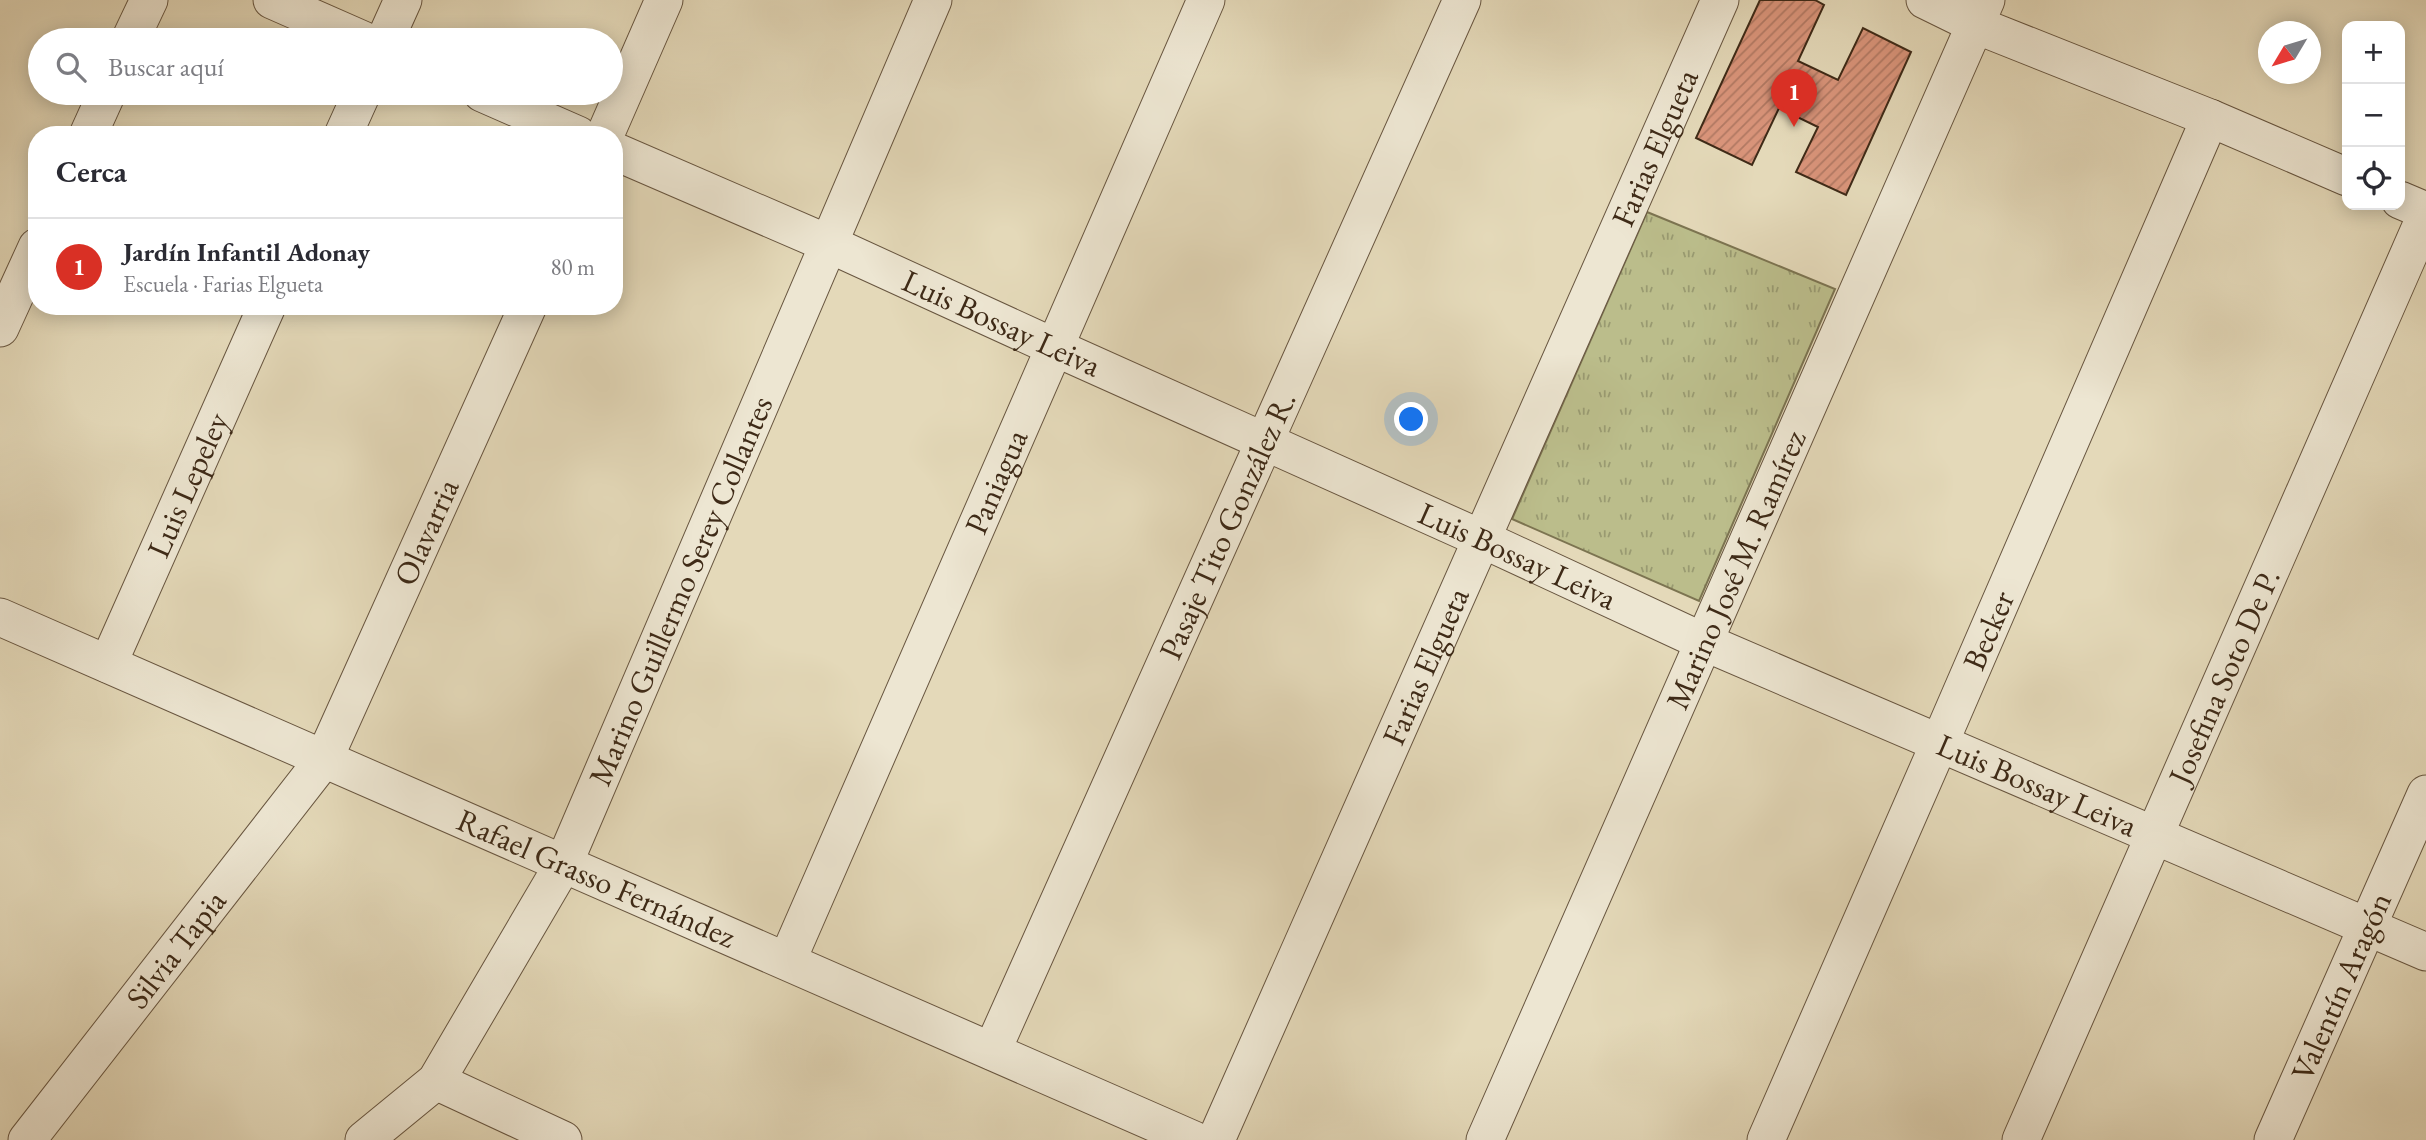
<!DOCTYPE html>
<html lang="es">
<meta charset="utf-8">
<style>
:root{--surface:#fff;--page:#f2f2f3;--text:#2b2b33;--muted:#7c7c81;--line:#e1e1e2;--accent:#d93025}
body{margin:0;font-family:"EB Garamond",serif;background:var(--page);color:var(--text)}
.controls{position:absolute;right:21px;top:21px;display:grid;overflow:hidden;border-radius:14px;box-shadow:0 4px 18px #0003}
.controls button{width:63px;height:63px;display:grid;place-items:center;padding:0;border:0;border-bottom:2px solid var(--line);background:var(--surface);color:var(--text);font:35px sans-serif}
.compass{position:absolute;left:2258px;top:21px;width:63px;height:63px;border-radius:50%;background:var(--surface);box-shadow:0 4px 18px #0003;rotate:232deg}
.you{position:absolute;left:1412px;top:420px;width:24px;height:24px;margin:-18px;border:5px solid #fff;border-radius:50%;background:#1a73e8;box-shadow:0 0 0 10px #1a73e833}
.badge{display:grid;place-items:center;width:46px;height:46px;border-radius:50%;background:var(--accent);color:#fff;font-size:23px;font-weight:700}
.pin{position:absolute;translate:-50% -58px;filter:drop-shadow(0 2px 4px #0008)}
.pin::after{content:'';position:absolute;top:37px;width:24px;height:21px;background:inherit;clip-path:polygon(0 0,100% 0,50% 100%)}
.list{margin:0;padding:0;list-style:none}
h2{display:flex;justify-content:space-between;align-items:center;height:91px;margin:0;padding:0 28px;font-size:30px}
h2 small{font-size:23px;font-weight:400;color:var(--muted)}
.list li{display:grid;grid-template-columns:46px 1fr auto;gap:21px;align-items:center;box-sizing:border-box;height:98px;padding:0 28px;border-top:2px solid var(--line)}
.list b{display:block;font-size:26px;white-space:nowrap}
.list p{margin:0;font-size:23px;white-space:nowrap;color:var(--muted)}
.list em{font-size:23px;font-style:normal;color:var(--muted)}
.icon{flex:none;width:38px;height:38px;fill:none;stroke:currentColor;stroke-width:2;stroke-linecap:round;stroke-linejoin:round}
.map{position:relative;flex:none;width:2426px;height:1140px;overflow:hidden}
.search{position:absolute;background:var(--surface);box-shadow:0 4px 18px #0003;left:28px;top:28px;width:595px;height:77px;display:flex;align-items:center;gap:18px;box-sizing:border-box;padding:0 24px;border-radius:38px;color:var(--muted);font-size:26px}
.panel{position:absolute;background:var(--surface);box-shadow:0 4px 18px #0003;left:28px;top:126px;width:595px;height:189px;border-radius:28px}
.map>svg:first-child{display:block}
.park{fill:url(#park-tufts);stroke:#7c7451;stroke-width:2}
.building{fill:url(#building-hatch);stroke:#3e2a17;stroke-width:2}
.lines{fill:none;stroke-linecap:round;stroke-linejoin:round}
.minor-casing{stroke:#685640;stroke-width:39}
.minor{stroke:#ede6d2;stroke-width:37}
.labels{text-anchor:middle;stroke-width:5;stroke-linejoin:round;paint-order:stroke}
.street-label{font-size:32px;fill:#3e2a17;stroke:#ede6d2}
</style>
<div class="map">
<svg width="2426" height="1140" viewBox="0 0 2426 1140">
<defs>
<pattern id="park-tufts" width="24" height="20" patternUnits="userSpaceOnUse" patternTransform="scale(1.75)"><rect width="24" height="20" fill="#bbbd8b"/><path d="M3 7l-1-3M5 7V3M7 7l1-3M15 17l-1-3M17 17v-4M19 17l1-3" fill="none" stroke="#999a71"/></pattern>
<pattern id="building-hatch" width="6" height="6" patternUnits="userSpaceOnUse" patternTransform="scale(1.75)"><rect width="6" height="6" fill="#d9947a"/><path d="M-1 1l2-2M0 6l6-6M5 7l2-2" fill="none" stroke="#b17963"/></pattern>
</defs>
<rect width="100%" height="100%" fill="#e4d9b9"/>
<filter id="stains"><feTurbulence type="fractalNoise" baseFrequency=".00286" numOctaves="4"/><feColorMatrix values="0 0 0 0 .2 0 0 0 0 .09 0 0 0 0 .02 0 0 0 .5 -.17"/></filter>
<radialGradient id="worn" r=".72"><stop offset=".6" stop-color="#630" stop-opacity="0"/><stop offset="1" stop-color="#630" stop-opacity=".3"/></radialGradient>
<path class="park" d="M1647,212L1835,289L1699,601L1512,519Z"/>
<path class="building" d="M1760,0H1815L1824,5L1798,61L1838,80L1863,28L1911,52L1846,195L1796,172L1818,127L1779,108L1752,165L1696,138Z"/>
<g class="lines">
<defs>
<g id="minor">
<path d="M272,0L363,40"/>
<path d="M1925,0L1976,25L2210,118L2347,177"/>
<path d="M130,40L149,0"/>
<path d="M385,40L403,0"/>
<path d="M482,93L578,135"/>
<path d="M88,135L107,93"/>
<path d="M343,135L362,93"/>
<path d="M605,135L664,0"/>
<path id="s1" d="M614,151L829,244L1054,347L1482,539L1704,642L2426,952"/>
<path d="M2400,200L2426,211"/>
<path d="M0,328L37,247"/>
<path id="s2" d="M0,617L1194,1140"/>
<path id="s3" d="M108,664L267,306"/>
<path id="s4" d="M787,961L1206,0"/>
<path id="s5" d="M992,1051L1462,0"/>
<path d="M436,1081L563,1140"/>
<path id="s6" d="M27,1140L324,759L528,306"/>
<path id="s7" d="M364,1140L436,1081L564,863L933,0"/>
<path id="s8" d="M1216,1140L1720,0"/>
<path id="s9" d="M1485,1140L1986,0"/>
<path id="s10" d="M1766,1140L1940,742L2210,118"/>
<path id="s11" d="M2021,1140L2426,215"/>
<path id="s12" d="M2273,1140L2426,794"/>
</g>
</defs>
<use href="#minor" class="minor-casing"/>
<use href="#minor" class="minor"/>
</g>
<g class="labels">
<g class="street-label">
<text dy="11" stroke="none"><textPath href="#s8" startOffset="1085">Farias Elgueta</textPath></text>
<text dy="11" stroke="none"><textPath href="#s1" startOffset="424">Luis Bossay Leiva</textPath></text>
<text dy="11" stroke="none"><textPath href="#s4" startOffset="523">Paniagua</textPath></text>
<text dy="11" stroke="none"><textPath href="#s3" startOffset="196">Luis Lepeley</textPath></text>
<text dy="11" stroke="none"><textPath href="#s5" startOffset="576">Pasaje Tito González R.</textPath></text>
<text dy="11" stroke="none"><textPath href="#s6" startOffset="732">Olavarria</textPath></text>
<text dy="11" stroke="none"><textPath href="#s1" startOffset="990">Luis Bossay Leiva</textPath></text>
<text dy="11" stroke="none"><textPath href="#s9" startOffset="623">Marino José M. Ramírez</textPath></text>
<text dy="11" stroke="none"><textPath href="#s7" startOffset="642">Marino Guillermo Serey Collantes</textPath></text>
<text dy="11" stroke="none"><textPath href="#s10" startOffset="556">Becker</textPath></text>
<text dy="11" stroke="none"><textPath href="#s8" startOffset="518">Farias Elgueta</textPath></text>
<text dy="11" stroke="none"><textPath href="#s11" startOffset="506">Josefina Soto De P.</textPath></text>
<text dy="11" stroke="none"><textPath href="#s1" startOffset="1558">Luis Bossay Leiva</textPath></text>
<text dy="11" stroke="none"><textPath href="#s2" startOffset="651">Rafael Grasso Fernández</textPath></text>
<text dy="11" stroke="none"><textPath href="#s6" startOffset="242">Silvia Tapia</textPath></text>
<text dy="11" stroke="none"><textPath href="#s12" startOffset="168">Valentín Aragón</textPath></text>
</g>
</g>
<rect width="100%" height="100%" filter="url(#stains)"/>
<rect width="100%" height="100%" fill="url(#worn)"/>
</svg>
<div class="controls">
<button>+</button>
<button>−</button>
<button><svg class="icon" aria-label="locate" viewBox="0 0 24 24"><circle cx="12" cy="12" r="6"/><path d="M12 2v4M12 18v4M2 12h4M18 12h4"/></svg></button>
</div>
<svg class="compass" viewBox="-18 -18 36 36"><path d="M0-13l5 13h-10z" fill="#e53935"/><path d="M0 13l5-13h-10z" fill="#7c7c81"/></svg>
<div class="you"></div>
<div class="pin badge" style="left:1794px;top:127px">1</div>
<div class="search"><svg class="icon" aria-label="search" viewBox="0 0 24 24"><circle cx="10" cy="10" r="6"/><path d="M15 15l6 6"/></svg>Buscar aquí</div>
<section class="panel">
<h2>Cerca<small></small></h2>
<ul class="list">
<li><span class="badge">1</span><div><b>Jardín Infantil Adonay</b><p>Escuela · Farias Elgueta</p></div><em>80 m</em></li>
</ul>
</section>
</div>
